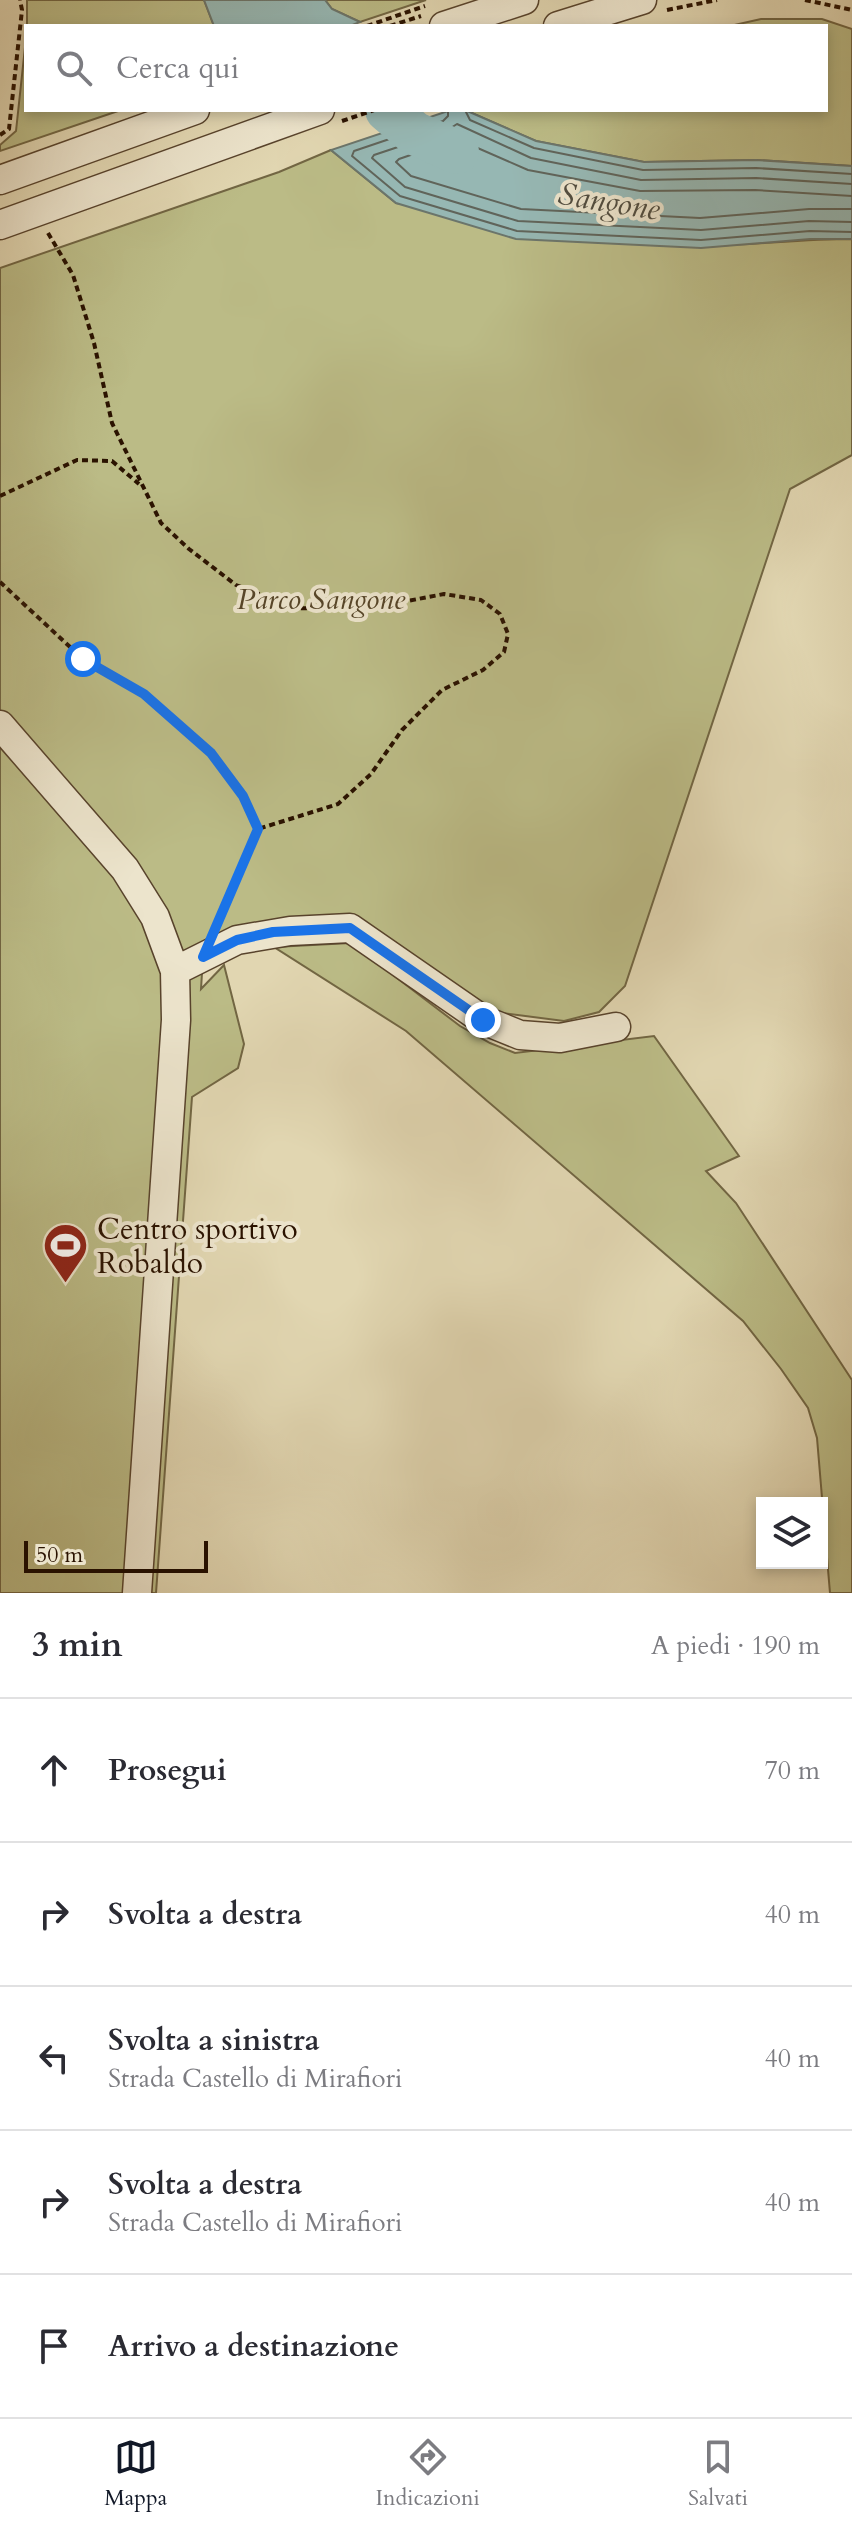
<!DOCTYPE html>
<html lang="it">
<meta charset="utf-8">
<style>
:root{--surface:#fff;--page:#f7f7f7;--text:#2b2b33;--muted:#7c7c81;--line:#e1e1e2;--accent:#111827}
body{margin:0;font-family:Cardo,serif;background:var(--page);color:var(--text)}
.controls{position:absolute;right:24px;bottom:24px;display:grid;overflow:hidden;border-radius:0px;box-shadow:0 4px 12px #0003}
.controls button{width:72px;height:72px;display:grid;place-items:center;padding:0;border:0;border-bottom:2px solid var(--line);background:var(--surface);color:var(--text);font:40px sans-serif}
.scale{position:absolute;left:24px;bottom:20px;width:184px;box-sizing:border-box;padding-left:8px;border:4px solid #2a1200;border-top:0;font-size:22px;line-height:28px;white-space:nowrap;color:#2a1200;-webkit-text-stroke:6px #ece4cc;paint-order:stroke}
.stop{position:absolute;width:24px;height:24px;margin:-18px;border:6px solid #1a73e8;border-radius:50%;background:#fff}
.stop.end{background:#1a73e8;border-color:#fff;box-shadow:0 2px 8px #0008}
.list{margin:0;padding:0;list-style:none}
h2{display:flex;justify-content:space-between;align-items:center;height:104px;margin:0;padding:0 32px;font-size:34px}
h2 small{font-size:26px;font-weight:400;color:var(--muted)}
.list li{display:grid;grid-template-columns:52px 1fr auto;gap:24px;align-items:center;box-sizing:border-box;height:144px;padding:0 32px;border-top:2px solid var(--line)}
.list b{display:block;font-size:30px;white-space:nowrap}
.list p{margin:0;font-size:26px;white-space:nowrap;color:var(--muted)}
.list em{font-size:26px;font-style:normal;color:var(--muted)}
.icon{flex:none;width:44px;height:44px;fill:none;stroke:currentColor;stroke-width:2;stroke-linecap:round;stroke-linejoin:round}
.map{position:relative;flex:none;width:852px;height:1593px;overflow:hidden}
.search{position:absolute;background:var(--surface);box-shadow:0 4px 12px #0003;left:24px;right:24px;top:24px;height:88px;display:flex;align-items:center;gap:20px;box-sizing:border-box;padding:0 28px;border-radius:0px;color:var(--muted);font-size:30px}
.sheet{height:824px;background:var(--surface)}
nav{display:flex;justify-content:space-around;align-items:center;box-sizing:border-box;height:112px;border-top:2px solid var(--line);background:var(--surface);font-size:22px;color:var(--muted)}
nav a{display:grid;justify-items:center;gap:4px}
nav .on{color:var(--accent)}
.map>svg:first-child{display:block}
.green{fill:#bbbb86;stroke:#726643;stroke-width:2}
.water{fill:#96b7b3;stroke:#6b756b;stroke-width:2}
.lines{fill:none;stroke-linecap:round;stroke-linejoin:round}
.shore{stroke:#60645a;stroke-width:2}
.river{stroke:#96b7b3;stroke-width:44}
.minor-casing{stroke:#58432c;stroke-width:31}
.path{stroke:#2a1200;stroke-width:4;stroke-dasharray:6 4;stroke-linecap:butt}
.minor{stroke:#ece4cc;stroke-width:28}
.route{stroke:#1a73e8;stroke-width:10}
.labels{text-anchor:middle;stroke-width:8;stroke-linejoin:round;paint-order:stroke}
.park-label{font-size:30px;font-style:italic;fill:#564528;stroke:#ece4cc}
.poi-label{font-size:30px;fill:#2a1200;stroke:#ece4cc;text-anchor:start}
.water-label{font-size:32px;font-style:italic;fill:#504c3f;stroke:#ece4cc}
</style>
<div class="map">
<svg width="852" height="1593" viewBox="0 0 852 1593">
<rect width="100%" height="100%" fill="#e1d6b1"/>
<filter id="stains"><feTurbulence type="fractalNoise" baseFrequency=".0025" numOctaves="4"/><feColorMatrix values="0 0 0 0 .2 0 0 0 0 .09 0 0 0 0 .02 0 0 0 .5 -.17"/></filter>
<radialGradient id="worn" r=".72"><stop offset=".6" stop-color="#630" stop-opacity="0"/><stop offset="1" stop-color="#630" stop-opacity=".3"/></radialGradient>
<path class="green" d="M27,0H204L214,26H27Z
M325,0H426L360,22L332,9Z
M761,19H822L852,29V166L756,160L644,162L536,141L465,110H826V26H730Z
M26,38V110H121L0,151V145L16,131Z
M331,150L396,203L662,245C725,249 788,239 852,239V455L790,489L625,986L599,1012L564,1021L502,1013L469,1002L360,922L203,957L201,989L224,965L244,1044L238,1068L192,1097L156,1593H0V268L279,172Z
M351,943L460,1026L490,1043L515,1053L654,1036L739,1156L706,1171L736,1203L852,1380V1593H830L817,1438L808,1408L781,1369L743,1321L406,1031L274,947Z"/>
<path class="water" d="M204,0H325L332,9L360,22L350,26H214Z
M451,110H465L536,141L644,162L756,160L852,166V239H810L701,248L516,239L396,203L331,150Z"/>
<g class="lines">
<path class="shore" d="M448,110V116L443,121L354,151L352,156L400,196L517,231L701,240L810,231L852,232
M465,110L470,120L534,148L643,170L756,168L852,174
M852,184L756,178L641,180L531,158L457,124L446,131L374,155L372,158L405,187L518,221L701,230L809,221L852,222
M852,196L755,190L640,191L528,170L457,139L399,159L396,162L411,176L521,209L700,218L809,209H852"/>
<path class="river" d="M387,110L414,133L457,152"/>
<defs>
<path id="minor" d="M444,26L524,0
M558,26L642,0
M0,180L195,110
M0,225L320,110
M0,725L125,869L155,917L175,971L176,1020L137,1593
M175,971L237,940L290,931L350,928L483,1020L520,1035L560,1038L616,1027"/>
</defs>
<use href="#minor" class="minor-casing"/>
<path class="path" d="M805,0L852,10
M667,10L717,0
M367,26L425,6
M390,26L421,16
M342,121L374,110
M0,135L9,129L22,10L20,0
M48,233L73,275L94,343L112,423L161,523L189,549L236,585L296,608L360,610L444,594L481,600L500,614L508,634L504,652L483,670L442,690L402,730L371,774L338,804L258,829
M0,496L77,460L112,461L139,484
M0,582L83,659L144,694L211,753L243,796L258,829L221,919"/>
<use href="#minor" class="minor"/>
</g>
<g class="lines">
<path class="route" d="M83,659L144,694L211,753L243,796L258,829L203,957L237,940L273,932L350,928L483,1020"/>
</g>
<defs>
<symbol id="stadium-pin" viewBox="-11 -11 22 30"><path d="M0 17L-7.5 6A9.5 9.5 0 1 1 7.5 6Z" fill="#8f2418" stroke="#ece4cc"/><path d="M0-5a6.5 5 0 1 0 0 10a6.5 5 0 1 0 0-10ZM-3.5-1.8h7v3.6h-7Z" fill="#fff"/></symbol>
</defs>
<g fill-rule="evenodd">
<use href="#stadium-pin" x="40" y="1220" width="51" height="69"/>
</g>
<g class="labels">
<g class="park-label">
<text x="321" y="609">Parco Sangone</text>
</g>
<g class="poi-label">
<text x="97" y="1239">Centro sportivo<tspan x="97" dy="34">Robaldo</tspan></text>
</g>
<g class="water-label">
<text transform="translate(609 201) rotate(9)" y="11">Sangone</text>
</g>
</g>
<rect width="100%" height="100%" filter="url(#stains)"/>
<rect width="100%" height="100%" fill="url(#worn)"/>
</svg>
<div class="controls">
<button><svg class="icon" aria-label="layers" viewBox="0 0 24 24"><path d="M12 4l9 5-9 5-9-5zM3 14l9 5 9-5"/></svg></button>
</div>
<div class="scale">50 m</div>
<div class="stop" style="left:83px;top:659px"></div>
<div class="stop end" style="left:483px;top:1020px"></div>
<div class="search"><svg class="icon" aria-label="search" viewBox="0 0 24 24"><circle cx="10" cy="10" r="6"/><path d="M15 15l6 6"/></svg>Cerca qui</div>
</div>
<section class="sheet">
<h2>3 min<small>A piedi · 190 m</small></h2>
<ul class="list">
<li><svg class="icon" aria-label="ahead" viewBox="0 0 24 24"><path d="M12 20V5M6 11l6-6 6 6"/></svg><div><b>Prosegui</b></div><em>70 m</em></li>
<li><svg class="icon" aria-label="right" viewBox="0 0 24 24"><path d="M7 20v-9h11M14 6l5 5-5 5"/></svg><div><b>Svolta a destra</b></div><em>40 m</em></li>
<li><svg class="icon" aria-label="left" viewBox="0 0 24 24"><path d="M17 20v-9H6M10 6l-5 5 5 5"/></svg><div><b>Svolta a sinistra</b><p>Strada Castello di Mirafiori</p></div><em>40 m</em></li>
<li><svg class="icon" aria-label="right" viewBox="0 0 24 24"><path d="M7 20v-9h11M14 6l5 5-5 5"/></svg><div><b>Svolta a destra</b><p>Strada Castello di Mirafiori</p></div><em>40 m</em></li>
<li><svg class="icon" aria-label="arrive" viewBox="0 0 24 24"><path d="M6 21V4h12l-3 4 3 4H6"/></svg><div><b>Arrivo a destinazione</b></div></li>
</ul>
</section>
<nav>
<a class="on"><svg class="icon" aria-label="map" viewBox="0 0 24 24"><path d="M3 6l6-2 6 2 6-2v14l-6 2-6-2-6 2zM9 4v14M15 6v14"/></svg>Mappa</a>
<a><svg class="icon" aria-label="directions" viewBox="0 0 24 24"><path d="M12 3l9 9-9 9-9-9zM9 14v-3h6M13 9l2 2-2 2"/></svg>Indicazioni</a>
<a><svg class="icon" aria-label="saved" viewBox="0 0 24 24"><path d="M7 4h10v16l-5-4-5 4z"/></svg>Salvati</a>
</nav>
